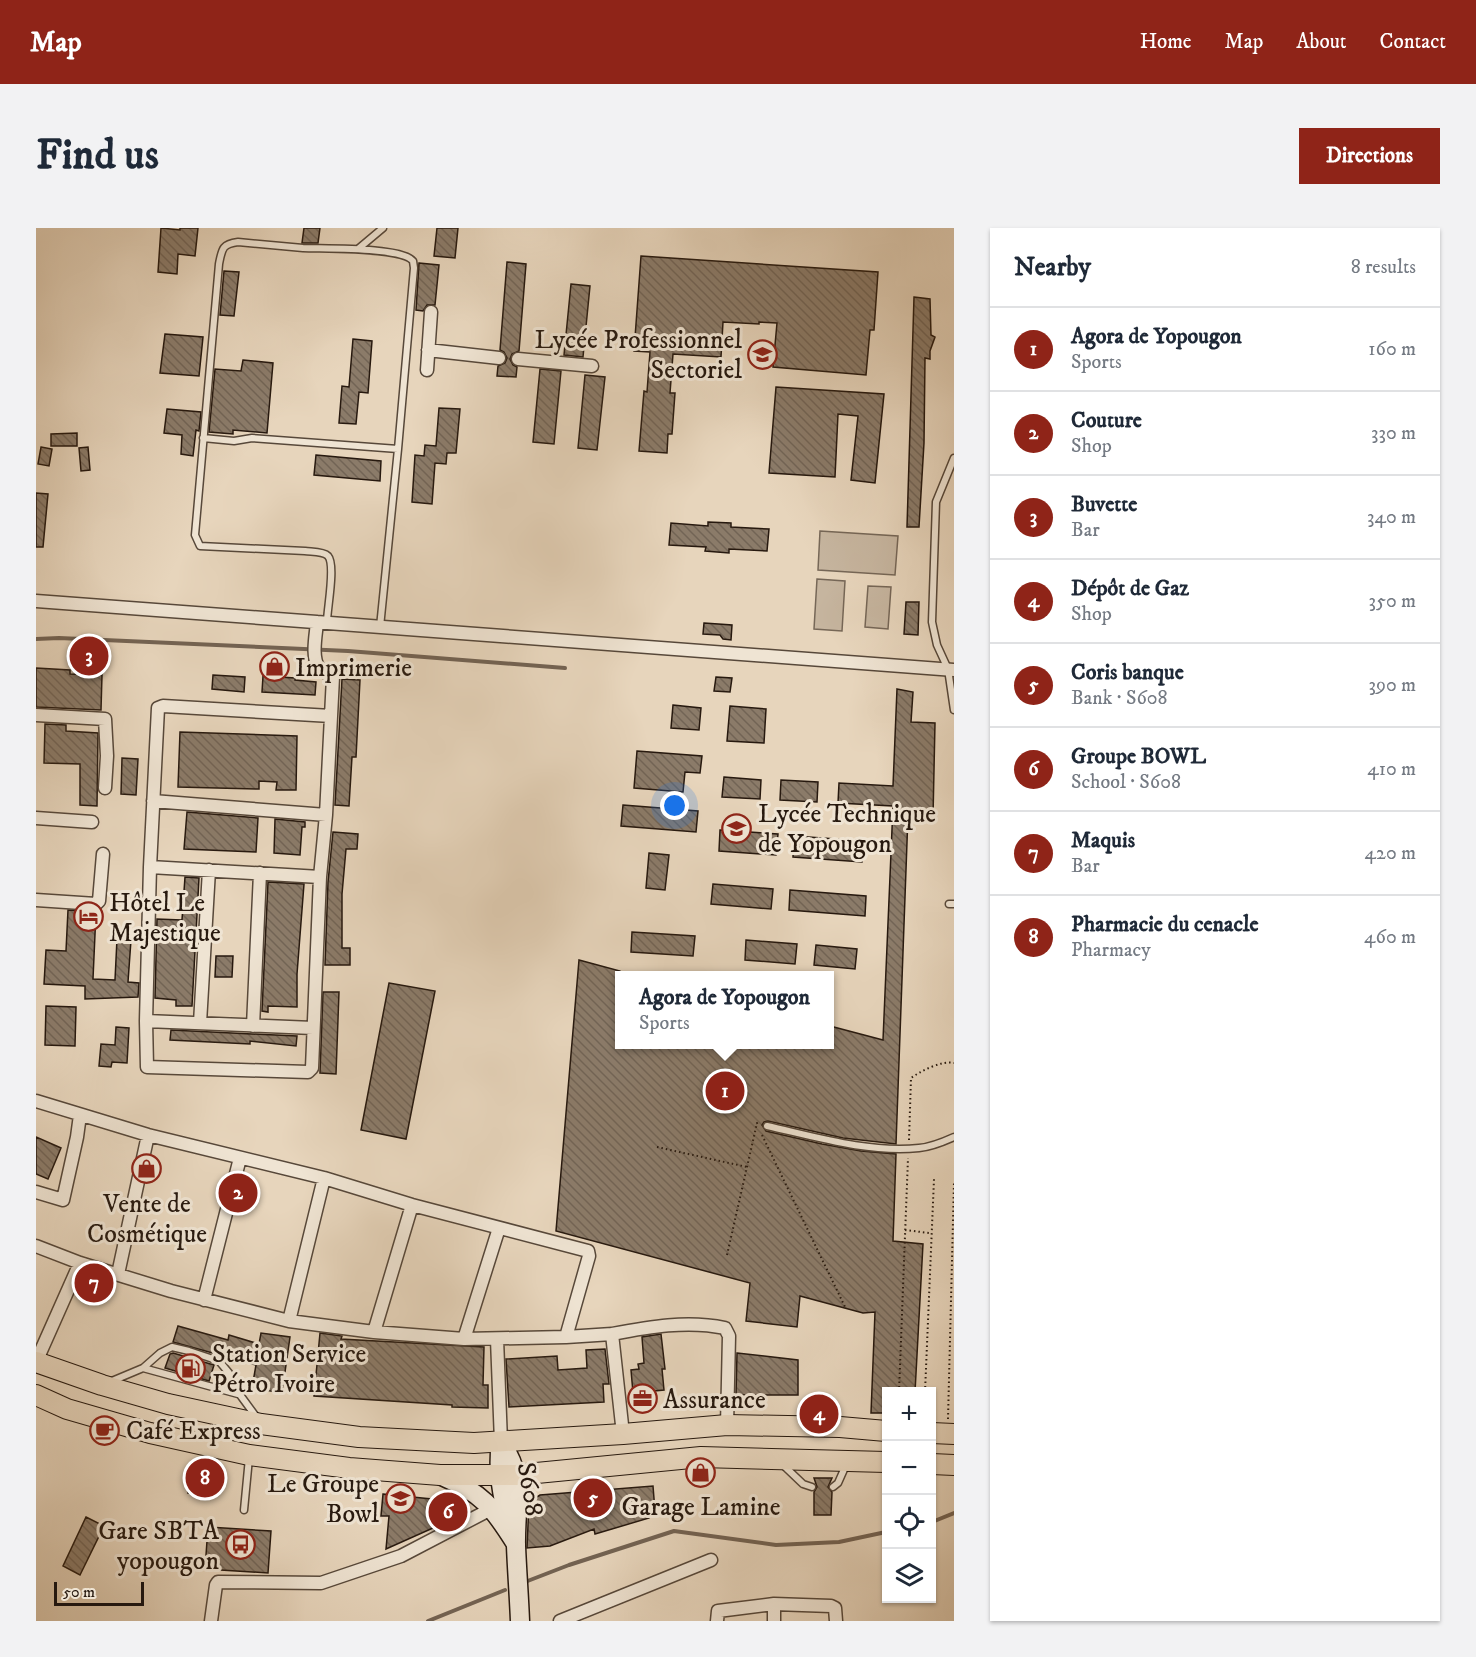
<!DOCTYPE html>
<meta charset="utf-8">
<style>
:root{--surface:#fff;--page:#f2f2f3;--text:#1f2937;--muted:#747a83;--line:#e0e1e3;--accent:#8f2418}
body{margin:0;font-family:"IM FELL DW Pica",serif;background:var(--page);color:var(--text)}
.controls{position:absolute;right:18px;bottom:18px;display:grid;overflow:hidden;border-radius:0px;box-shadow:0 2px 4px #0004}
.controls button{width:54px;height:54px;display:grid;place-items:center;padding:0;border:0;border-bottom:2px solid var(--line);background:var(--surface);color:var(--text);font:30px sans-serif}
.scale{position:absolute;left:18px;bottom:15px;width:90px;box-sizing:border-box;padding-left:6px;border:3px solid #27190f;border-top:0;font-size:16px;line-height:21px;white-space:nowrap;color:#27190f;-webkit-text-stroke:4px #efe4d3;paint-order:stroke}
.you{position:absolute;left:639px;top:578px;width:21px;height:21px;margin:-15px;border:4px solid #fff;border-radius:50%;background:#1a73e8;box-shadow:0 0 0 9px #1a73e833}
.badge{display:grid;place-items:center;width:39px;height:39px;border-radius:50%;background:var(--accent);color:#fff;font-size:20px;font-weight:700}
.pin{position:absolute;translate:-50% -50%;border:3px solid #fff;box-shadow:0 2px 6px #0006}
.popup{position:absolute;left:579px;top:743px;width:219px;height:78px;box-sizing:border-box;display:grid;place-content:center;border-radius:0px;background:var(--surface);filter:drop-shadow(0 2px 4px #0005);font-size:20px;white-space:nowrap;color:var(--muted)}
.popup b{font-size:22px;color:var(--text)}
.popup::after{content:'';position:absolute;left:50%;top:100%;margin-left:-12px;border:12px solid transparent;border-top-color:var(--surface)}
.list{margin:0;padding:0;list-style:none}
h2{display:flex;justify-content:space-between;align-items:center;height:78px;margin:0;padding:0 24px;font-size:26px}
h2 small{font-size:20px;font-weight:400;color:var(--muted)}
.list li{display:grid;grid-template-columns:39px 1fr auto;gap:18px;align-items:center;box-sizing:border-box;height:84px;padding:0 24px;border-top:2px solid var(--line)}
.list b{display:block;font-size:22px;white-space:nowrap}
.list p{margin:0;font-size:20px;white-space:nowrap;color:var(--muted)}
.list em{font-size:20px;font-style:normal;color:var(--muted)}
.icon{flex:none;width:33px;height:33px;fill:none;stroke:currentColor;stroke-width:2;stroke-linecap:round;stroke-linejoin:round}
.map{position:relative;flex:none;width:918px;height:1393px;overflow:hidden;border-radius:0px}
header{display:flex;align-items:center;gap:36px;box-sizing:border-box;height:84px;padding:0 30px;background:var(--accent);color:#fff}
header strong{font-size:28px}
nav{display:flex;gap:33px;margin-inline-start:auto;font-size:21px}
.intro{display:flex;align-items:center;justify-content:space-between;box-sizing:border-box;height:144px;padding:0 36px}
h1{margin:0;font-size:42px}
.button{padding:15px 27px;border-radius:0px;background:var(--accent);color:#fff;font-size:21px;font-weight:700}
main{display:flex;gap:36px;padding:0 36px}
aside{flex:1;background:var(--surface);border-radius:0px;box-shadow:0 2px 4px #0004}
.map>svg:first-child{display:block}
.green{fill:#c6b59f;stroke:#766757;stroke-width:1.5}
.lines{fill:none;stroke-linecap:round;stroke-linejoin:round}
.stream{stroke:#736353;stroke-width:4}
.building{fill:url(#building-back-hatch);stroke:#27190f;stroke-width:1.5}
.lane-casing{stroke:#57483a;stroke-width:9}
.street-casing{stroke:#57483a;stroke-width:15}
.secondary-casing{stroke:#27190f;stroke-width:21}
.primary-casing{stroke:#27190f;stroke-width:22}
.path{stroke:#27190f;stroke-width:2;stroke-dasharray:1.5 3;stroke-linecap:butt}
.lane{stroke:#efe4d3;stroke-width:6}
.street{stroke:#efe4d3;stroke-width:12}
.secondary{stroke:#efe4d3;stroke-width:18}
.primary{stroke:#e7d5bc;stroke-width:20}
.labels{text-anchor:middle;stroke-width:6;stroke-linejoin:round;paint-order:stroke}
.poi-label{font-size:26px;fill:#27190f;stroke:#efe4d3;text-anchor:start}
.street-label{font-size:26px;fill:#27190f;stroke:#efe4d3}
</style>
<header>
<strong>Map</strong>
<nav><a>Home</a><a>Map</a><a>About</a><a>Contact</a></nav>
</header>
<div class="intro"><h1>Find us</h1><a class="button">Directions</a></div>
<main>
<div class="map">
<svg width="918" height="1393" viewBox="0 0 918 1393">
<defs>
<pattern id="building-back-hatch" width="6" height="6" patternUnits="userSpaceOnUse" patternTransform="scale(1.5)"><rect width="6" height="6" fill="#8b7b69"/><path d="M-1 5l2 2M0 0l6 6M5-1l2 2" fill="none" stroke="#726455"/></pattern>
</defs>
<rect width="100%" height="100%" fill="#e7d5bc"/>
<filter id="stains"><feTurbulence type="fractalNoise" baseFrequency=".00333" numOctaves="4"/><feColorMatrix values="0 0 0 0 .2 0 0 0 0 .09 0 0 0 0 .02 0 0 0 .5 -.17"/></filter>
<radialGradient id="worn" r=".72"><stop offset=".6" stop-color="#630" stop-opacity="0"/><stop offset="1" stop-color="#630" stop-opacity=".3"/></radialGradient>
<path class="green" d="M784,303L862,308L859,347L782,342Z
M781,351L809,353L806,403L778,401Z
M832,358L855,359L852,401L829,399Z"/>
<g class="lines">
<path class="stream" d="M0,411L23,410L312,423L529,440
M896,1294L918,1285
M489,1354L533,1337L638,1303L740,1317L803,1314L850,1304
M392,1393L469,1362"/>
</g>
<path class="building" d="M125,0L144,2V0H162L159,28L142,26L141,46L122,44Z
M268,0H284L282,15H266Z
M401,0H422L419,30L398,28Z
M605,28L842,44L838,102H834L830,147L737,139L741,95L723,94V96L687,94L685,129L637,126L634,165H639L636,206H632L631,225L603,223L608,163L611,164L614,124L598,123Z
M471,34L490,36L483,123L476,126L474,131L477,137L481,139L480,149L461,148L462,138L469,135L471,130L468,124L464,122Z
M383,35L403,37L399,77H391L387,83L380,82Z
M188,43L203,44L198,88L184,87Z
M535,56L554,58L547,129L528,127Z
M878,69L894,71L895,107L899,109L894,123V131L889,130L888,215L883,299H871Z
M129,106L167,109L163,148L124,145Z
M317,111L336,113L332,165L323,164L320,196L303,195L306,158L313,159Z
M207,132L237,135L231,205L197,202V206L173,204L179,141L205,143Z
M504,141L525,143L518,216L497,214Z
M549,147L569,149L561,222L542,220Z
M740,159L848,166L839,255L815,252L822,188L802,186L799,249L733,245Z
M403,180L424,181L420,225H411L410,236L399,235L396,276L376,274L379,227L388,228L389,217L400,218Z
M131,181L165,184L163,203L160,202L157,228L145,226L146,207L128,205Z
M41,205V218H15V206Z
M5,219L16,221L13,238L2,236Z
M52,219L54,242L45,243L43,220Z
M280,227L345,233L344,253L278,247Z
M0,265L12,266L7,319H0Z
M672,294L695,295V299L733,301L731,323L693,321V325L669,323L670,319L633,317L635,295L672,298Z
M870,374H883L882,407L868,406Z
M668,395L696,397L695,412L687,411L684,407L667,406Z
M0,440L34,442V446L66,447L65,482L0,479Z
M177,447L209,449L208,464L176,461Z
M227,448L259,450V452L280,454L279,467L226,464Z
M680,449L696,450L694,464L678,463Z
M306,451L324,452L320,529H316L313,578L299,577Z
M861,461L877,464L875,494L899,495L897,589L872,587L860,916L807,910L732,893L728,894L726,897L730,903L786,916L825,923L860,926L857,1013L887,1016L879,1164H850V1185H835L839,1084L827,1085L764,1068L761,1099L710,1093L714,1055L520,1003L543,732L584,743V816H794V798L847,812L857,578L802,575L803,555L857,558Z
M637,477L665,480L663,502L635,500Z
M694,478L730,481L728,515L691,513Z
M9,496L30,497V503L62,505L61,578L44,577V536L8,535Z
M144,504L261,508L260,562H240L241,554L223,553V561L142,559Z
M601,523L666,528L664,545L649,544L647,564L598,560Z
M86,530L102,531L100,567L85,566Z
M688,549L725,552L724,571L686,569Z
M745,552L782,554L781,574L744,572Z
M587,577L662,583L660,604L585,598Z
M151,584L222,590L220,624L148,621Z
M239,591L269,594V599H266L264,627L238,625Z
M684,602L742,606L740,627L683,623Z
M297,604L322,606L321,621H310L306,666V720H314V737H289L292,654Z
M758,608L828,613L826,634L757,629Z
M613,625L633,627L629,662L610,660Z
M149,649L163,650L156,778H140V772L119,770L121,691L146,692Z
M232,654L268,656L261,746V779L232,778V784L226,783Z
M677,656L737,661L735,681L675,676Z
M754,662L830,668L829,688L753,682Z
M32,682L60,684L57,751L79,752L81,711L95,712L92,754L103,755L102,769L49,771V758L8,756L10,722L30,723Z
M596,704L659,708L657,728L595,724Z
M710,712L761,716L759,736L709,732Z
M780,717L821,721L819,741L778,737Z
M180,728H197L196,749H179Z
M353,755L399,763L370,911L325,902Z
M287,764H303L300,846L284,845Z
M10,778L40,779L39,818L9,817Z
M80,799L93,800L91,835L76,834L75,839L63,838L65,816L79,817Z
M135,802L216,806L261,808L260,818L214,813V816L134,812Z
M0,909L25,920L12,951L0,946Z
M142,1098L192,1112L193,1107L223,1116L225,1105L254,1109L246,1165L216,1160L220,1137L137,1114Z
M284,1105L306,1108L305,1111L448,1119L447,1157H452V1180L416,1179V1177L278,1168Z
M625,1106L629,1141H626L628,1162L597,1165L595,1142L603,1141L602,1136L608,1135L606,1109Z
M569,1121L573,1156H567L568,1174L473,1179L470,1131L521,1128L522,1142L551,1140L550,1122Z
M137,1125L178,1137L173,1153L129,1140L134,1126Z
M701,1125L762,1132V1167H700Z
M155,1244L182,1248L179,1269L152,1265Z
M778,1250H796L792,1259L796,1264L795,1287H778V1264L781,1259Z
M617,1258L619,1283L613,1284V1290L559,1306L558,1301L514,1318L491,1320L493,1274L504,1267Z
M347,1266L415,1273L414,1283L397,1282V1300L350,1321L353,1288H345Z
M50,1289L68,1298L44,1347L27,1338Z
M172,1299L235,1303L232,1345L169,1341Z"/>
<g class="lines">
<defs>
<path id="lane" d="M322,21L347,0
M167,210L198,213L216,210L362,221
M918,230L900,274L896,394L901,417L912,441L918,482
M291,394C291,381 300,337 292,328C287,323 275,324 269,323L164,318L159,307L183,36C186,21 186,16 202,14C223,16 245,18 267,20C288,21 366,19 377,33L378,40L362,221L344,399
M913,676H918
M731,898C780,909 832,925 883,920C895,919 907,914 918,909
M107,1140L202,1166
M76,1153L107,1140L124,1125L136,1119L153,1123L183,1133L193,1145L199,1160L221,1190
M745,1235L767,1256L776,1259
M797,1259L802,1255L810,1237
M208,1282L213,1230"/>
<path id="street" d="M392,122L463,130
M482,131L556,138
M391,142L395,84
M0,373L918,442
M281,394C280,407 275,429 283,440C285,444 292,445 296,446L297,449L290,587L284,649L276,840L272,844L111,839L110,793L114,639L122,480L127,478L295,488
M0,487L69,491L71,528L69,560
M117,573L290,587
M0,590L56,594
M114,639L284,649
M0,672L60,676L63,673L67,626
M110,793L277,800
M164,795L173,642
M217,798L224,645
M0,873L112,907L288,950L376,977L552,1023L553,1028L530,1109
M0,964L27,972L41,909L44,887
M0,1018L44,1035L135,1063L253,1093L338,1104L428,1111L530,1109L576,1106L587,1206
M82,1046L112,907
M168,1072L204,930
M253,1093L288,950
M338,1104L376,977
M576,1106C613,1099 651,1092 689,1100L693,1108L691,1197
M428,1111L463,1000
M461,1111L465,1214
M0,1134L44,1035
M175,1393L180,1357L182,1354L285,1355L365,1328L457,1280
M524,1393L675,1332
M681,1393L682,1383L738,1376L795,1378L799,1380L800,1393
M738,1393V1376"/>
<path id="secondary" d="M465,1214C490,1252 479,1276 480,1318C481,1343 483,1368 484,1393
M465,1214C461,1243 466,1269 474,1297
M406,1248C446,1265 457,1279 480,1316"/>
<path id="primary" d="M0,1134L66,1157L132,1176L225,1196L323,1209L438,1215L587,1206L691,1197L804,1199L850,1203
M0,1167L31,1181L114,1205L213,1227L313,1240L404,1247H480L665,1229L850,1234
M896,1205L918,1206
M896,1236L918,1237"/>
</defs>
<use href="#lane" class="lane-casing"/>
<use href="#street" class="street-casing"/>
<use href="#secondary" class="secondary-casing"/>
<use href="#primary" class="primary-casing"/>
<path class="path" d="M726,907L810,1081
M873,912L875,850C885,843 906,832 918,835
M621,919L711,939
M869,1002L893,1005
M691,1027L721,895L722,899
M863,1164L872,930
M889,1164L898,951
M912,1191L918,954"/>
<use href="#lane" class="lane"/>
<use href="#street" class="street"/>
<use href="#secondary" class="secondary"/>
<use href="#primary" class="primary"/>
</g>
<defs>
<symbol id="school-ring" viewBox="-11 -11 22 22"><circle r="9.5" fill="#efe4d3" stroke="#8f2418" stroke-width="1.5"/><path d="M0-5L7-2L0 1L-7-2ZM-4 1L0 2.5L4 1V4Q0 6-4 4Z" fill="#8f2418"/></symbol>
<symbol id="shop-ring" viewBox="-11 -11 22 22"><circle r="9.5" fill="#efe4d3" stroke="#8f2418" stroke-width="1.5"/><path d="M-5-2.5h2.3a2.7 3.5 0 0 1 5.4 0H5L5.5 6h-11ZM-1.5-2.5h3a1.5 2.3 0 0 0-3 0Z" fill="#8f2418"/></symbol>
<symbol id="hotel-ring" viewBox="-11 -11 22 22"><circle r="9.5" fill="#efe4d3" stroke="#8f2418" stroke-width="1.5"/><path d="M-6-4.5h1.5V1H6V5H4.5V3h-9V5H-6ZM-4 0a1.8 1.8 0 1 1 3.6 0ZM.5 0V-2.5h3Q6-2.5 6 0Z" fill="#8f2418"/></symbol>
<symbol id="fuel-ring" viewBox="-11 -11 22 22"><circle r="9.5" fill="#efe4d3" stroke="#8f2418" stroke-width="1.5"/><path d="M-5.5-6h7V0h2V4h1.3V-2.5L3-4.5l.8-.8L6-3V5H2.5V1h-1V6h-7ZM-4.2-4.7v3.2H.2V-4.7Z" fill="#8f2418"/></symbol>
<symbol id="office-ring" viewBox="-11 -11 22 22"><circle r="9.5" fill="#efe4d3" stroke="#8f2418" stroke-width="1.5"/><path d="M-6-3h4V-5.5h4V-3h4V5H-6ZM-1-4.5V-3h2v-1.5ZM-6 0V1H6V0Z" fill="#8f2418"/></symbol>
<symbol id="cafe-ring" viewBox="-11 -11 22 22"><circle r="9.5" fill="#efe4d3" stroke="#8f2418" stroke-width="1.5"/><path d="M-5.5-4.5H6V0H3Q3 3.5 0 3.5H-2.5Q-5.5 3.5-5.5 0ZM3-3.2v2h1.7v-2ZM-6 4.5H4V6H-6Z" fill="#8f2418"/></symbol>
<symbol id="university-ring" viewBox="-11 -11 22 22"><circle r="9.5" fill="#efe4d3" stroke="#8f2418" stroke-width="1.5"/><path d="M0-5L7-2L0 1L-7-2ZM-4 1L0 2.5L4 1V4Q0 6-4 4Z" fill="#8f2418"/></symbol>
<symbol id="bus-ring" viewBox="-11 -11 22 22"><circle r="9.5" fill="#efe4d3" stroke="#8f2418" stroke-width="1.5"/><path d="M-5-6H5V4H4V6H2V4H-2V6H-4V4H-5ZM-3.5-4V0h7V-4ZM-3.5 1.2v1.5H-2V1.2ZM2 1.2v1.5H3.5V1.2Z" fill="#8f2418"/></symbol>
</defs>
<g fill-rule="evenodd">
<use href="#school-ring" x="710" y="110" width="33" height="33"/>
<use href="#shop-ring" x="222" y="422" width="33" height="33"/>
<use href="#school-ring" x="684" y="584" width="33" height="33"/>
<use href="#hotel-ring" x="36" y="672" width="33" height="33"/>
<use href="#shop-ring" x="94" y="924" width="33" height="33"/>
<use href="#fuel-ring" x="138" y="1124" width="33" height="33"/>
<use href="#office-ring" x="590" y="1154" width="33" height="33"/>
<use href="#cafe-ring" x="52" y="1186" width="33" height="33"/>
<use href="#shop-ring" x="648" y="1228" width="33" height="33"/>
<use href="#university-ring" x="348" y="1254" width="33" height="33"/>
<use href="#bus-ring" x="188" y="1300" width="33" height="33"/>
</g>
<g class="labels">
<g class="poi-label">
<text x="706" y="120" text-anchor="end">Lycée Professionnel<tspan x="706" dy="30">Sectoriel</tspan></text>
<text x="259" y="448">Imprimerie</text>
<text x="722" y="594">Lycée Technique<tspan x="722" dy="30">de Yopougon</tspan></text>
<text x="73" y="683">Hôtel Le<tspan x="73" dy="30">Majestique</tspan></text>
<text x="111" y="984" text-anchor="middle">Vente de<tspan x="111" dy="30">Cosmétique</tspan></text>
<text x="176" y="1134">Station Service<tspan x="176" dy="30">Pétro Ivoire</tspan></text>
<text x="627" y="1180">Assurance</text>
<text x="90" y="1211">Café Express</text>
<text x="343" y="1264" text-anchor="end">Le Groupe<tspan x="343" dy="30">Bowl</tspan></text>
<text x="665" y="1287" text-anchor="middle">Garage Lamine</text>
<text x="183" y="1311" text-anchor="end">Gare SBTA<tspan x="183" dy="30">yopougon</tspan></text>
</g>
<g class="street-label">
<text transform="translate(495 1261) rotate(80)" y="9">S608</text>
</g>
</g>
<rect width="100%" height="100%" filter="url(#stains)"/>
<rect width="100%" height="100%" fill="url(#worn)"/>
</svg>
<div class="controls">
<button>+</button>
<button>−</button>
<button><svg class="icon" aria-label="locate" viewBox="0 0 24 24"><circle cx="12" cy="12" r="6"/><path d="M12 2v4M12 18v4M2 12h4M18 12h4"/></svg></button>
<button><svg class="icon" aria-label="layers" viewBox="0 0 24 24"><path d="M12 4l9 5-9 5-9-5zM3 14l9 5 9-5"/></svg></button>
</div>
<div class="scale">50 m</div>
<div class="you"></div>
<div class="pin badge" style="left:689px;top:863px">1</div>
<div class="popup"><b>Agora de Yopougon</b>Sports</div>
<div class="pin badge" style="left:202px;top:965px">2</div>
<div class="pin badge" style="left:53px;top:428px">3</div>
<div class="pin badge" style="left:783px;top:1186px">4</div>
<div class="pin badge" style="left:557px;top:1270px">5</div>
<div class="pin badge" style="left:412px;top:1284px">6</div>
<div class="pin badge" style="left:58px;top:1055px">7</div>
<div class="pin badge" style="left:169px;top:1250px">8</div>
</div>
<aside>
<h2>Nearby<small>8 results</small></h2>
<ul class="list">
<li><span class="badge">1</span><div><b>Agora de Yopougon</b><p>Sports</p></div><em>160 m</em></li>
<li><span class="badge">2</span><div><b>Couture</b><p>Shop</p></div><em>330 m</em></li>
<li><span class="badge">3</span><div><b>Buvette</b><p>Bar</p></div><em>340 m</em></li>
<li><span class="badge">4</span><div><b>Dépôt de Gaz</b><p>Shop</p></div><em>350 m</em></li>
<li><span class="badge">5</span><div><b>Coris banque</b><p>Bank · S608</p></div><em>390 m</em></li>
<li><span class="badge">6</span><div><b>Groupe BOWL</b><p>School · S608</p></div><em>410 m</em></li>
<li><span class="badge">7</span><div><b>Maquis</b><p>Bar</p></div><em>420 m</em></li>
<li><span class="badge">8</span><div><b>Pharmacie du cenacle</b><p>Pharmacy</p></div><em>460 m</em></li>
</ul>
</aside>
</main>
